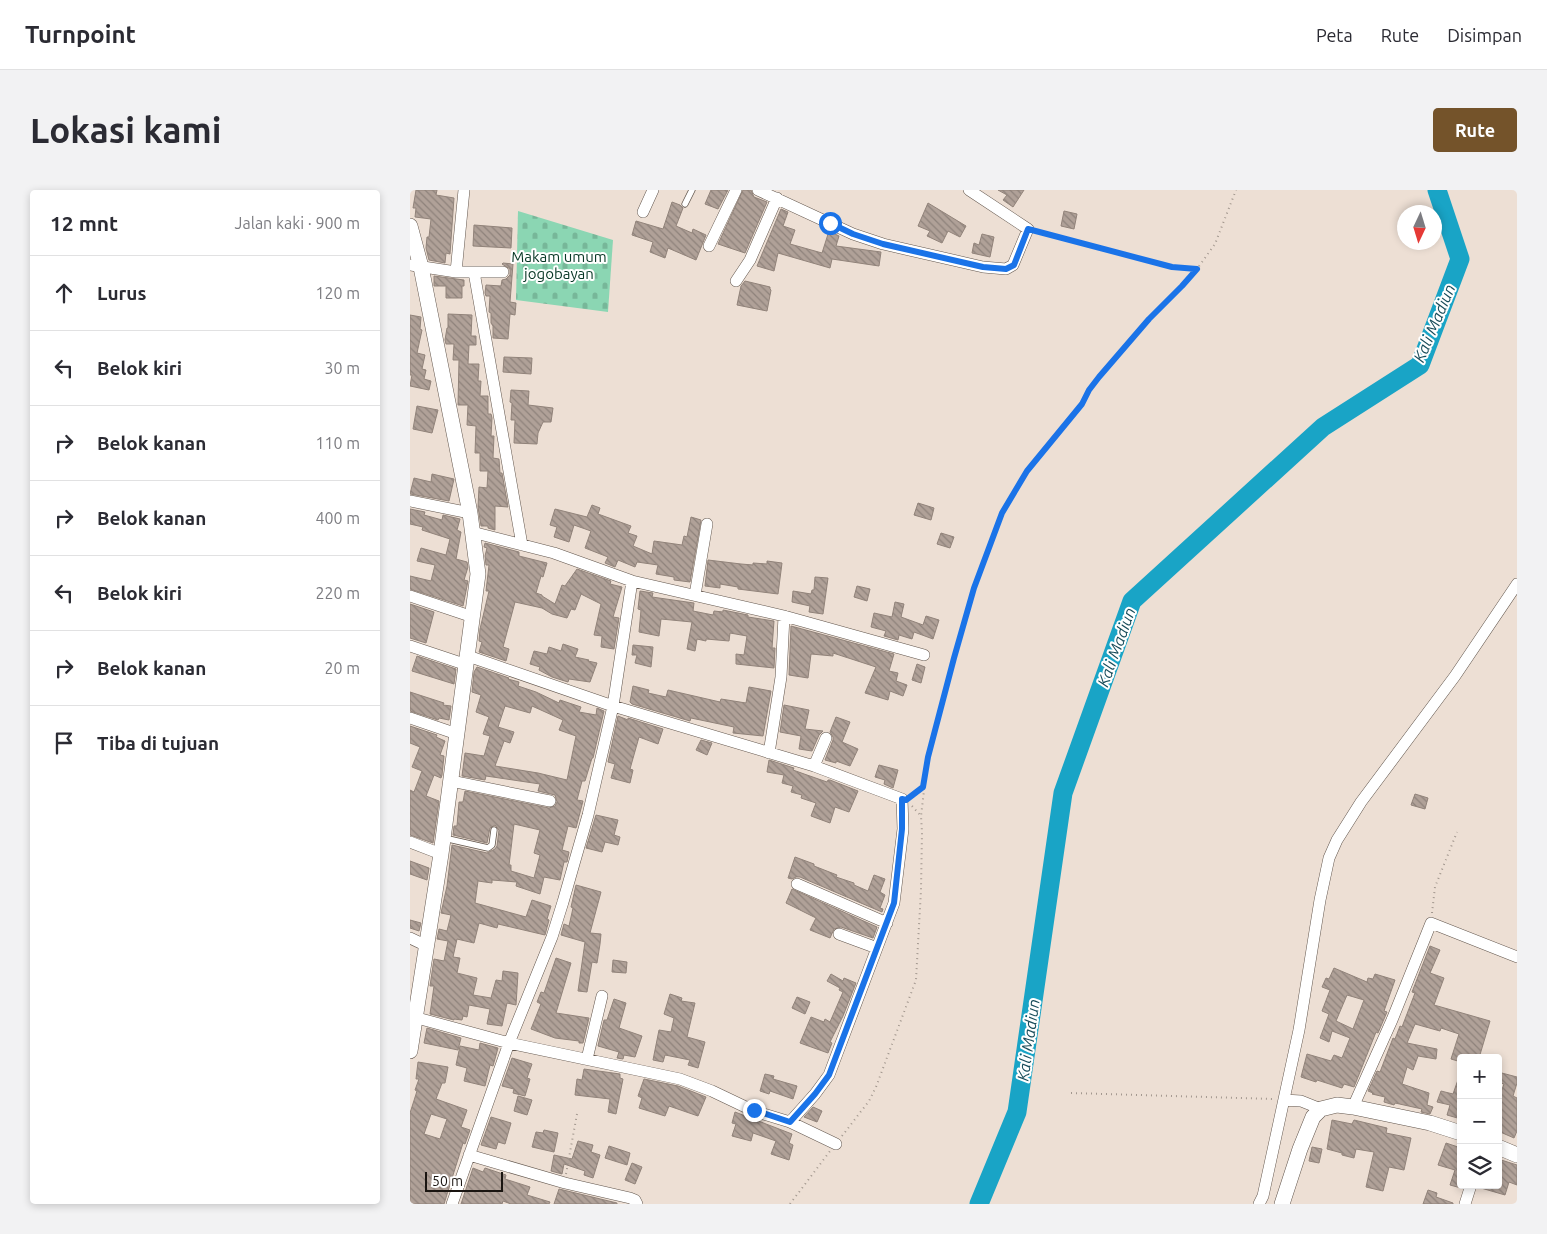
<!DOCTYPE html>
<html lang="id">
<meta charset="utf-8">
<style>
:root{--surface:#fff;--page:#f2f2f3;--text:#2b2b33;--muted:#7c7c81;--line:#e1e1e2;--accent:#74532a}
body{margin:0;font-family:Ubuntu,sans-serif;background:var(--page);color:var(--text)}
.controls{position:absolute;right:15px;bottom:15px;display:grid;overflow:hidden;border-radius:5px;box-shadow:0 2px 8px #0003}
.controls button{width:45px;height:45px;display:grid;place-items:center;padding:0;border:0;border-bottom:1px solid var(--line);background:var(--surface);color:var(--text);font:25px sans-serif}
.compass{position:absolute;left:987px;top:15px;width:45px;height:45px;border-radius:50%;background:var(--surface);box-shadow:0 2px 8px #0003;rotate:184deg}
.scale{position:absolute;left:15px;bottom:12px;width:78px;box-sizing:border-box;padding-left:5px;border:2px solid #1a1511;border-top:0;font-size:14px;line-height:18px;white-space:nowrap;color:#1a1511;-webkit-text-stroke:4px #fff;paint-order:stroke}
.stop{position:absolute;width:15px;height:15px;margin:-11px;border:4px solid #1a73e8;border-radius:50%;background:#fff}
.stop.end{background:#1a73e8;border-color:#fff;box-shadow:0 1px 5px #0008}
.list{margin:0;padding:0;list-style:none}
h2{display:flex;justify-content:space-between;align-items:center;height:65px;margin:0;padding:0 20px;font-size:21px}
h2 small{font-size:16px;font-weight:400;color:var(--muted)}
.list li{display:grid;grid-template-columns:32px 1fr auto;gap:15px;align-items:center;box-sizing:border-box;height:75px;padding:0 20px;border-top:1px solid var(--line)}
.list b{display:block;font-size:19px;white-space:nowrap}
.list em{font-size:16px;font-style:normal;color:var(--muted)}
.icon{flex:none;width:28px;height:28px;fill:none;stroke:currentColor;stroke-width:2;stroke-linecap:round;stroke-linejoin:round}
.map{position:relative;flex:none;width:1107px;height:1014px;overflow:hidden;border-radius:5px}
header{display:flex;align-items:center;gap:30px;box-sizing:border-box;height:70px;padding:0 25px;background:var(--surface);border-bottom:1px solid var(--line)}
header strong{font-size:24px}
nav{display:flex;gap:28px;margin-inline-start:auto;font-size:18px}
.intro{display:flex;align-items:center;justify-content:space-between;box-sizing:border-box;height:120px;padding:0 30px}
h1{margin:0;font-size:35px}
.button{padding:12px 22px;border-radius:5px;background:var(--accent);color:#fff;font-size:18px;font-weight:700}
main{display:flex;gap:30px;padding:0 30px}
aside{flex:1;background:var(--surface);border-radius:5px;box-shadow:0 2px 8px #0003}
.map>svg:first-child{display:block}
.cemetery{fill:url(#cemetery-stones)}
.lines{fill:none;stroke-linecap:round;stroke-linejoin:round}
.river{stroke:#19a4c6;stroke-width:19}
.building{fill:url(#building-back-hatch);stroke:#91837a;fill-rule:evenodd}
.lane-casing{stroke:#62564d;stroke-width:7}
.street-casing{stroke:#62564d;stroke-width:12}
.secondary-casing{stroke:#62564d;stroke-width:16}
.path{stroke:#a2978e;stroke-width:2;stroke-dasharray:1 4;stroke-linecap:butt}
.lane{stroke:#fff;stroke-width:5.5}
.street{stroke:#fff;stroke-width:11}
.secondary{stroke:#fff;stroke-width:15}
.route{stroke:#1a73e8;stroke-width:6}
.labels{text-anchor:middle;stroke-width:4;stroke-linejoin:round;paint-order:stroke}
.park-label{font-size:15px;fill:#063624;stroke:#fff}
.water-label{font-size:16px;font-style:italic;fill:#184c5a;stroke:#fff}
</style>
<header>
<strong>Turnpoint</strong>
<nav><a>Peta</a><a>Rute</a><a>Disimpan</a></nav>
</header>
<div class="intro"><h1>Lokasi kami</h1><a class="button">Rute</a></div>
<main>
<aside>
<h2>12 mnt<small>Jalan kaki · 900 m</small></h2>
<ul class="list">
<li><svg class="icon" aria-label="ahead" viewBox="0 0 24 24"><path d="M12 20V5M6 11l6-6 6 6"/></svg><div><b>Lurus</b></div><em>120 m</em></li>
<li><svg class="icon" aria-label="left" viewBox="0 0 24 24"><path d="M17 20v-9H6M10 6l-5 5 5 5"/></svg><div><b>Belok kiri</b></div><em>30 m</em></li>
<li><svg class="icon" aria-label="right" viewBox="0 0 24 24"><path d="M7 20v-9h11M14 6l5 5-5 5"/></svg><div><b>Belok kanan</b></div><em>110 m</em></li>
<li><svg class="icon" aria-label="right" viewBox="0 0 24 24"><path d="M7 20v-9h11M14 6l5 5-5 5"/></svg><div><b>Belok kanan</b></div><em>400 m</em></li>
<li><svg class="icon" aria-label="left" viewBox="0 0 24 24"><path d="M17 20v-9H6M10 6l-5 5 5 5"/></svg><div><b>Belok kiri</b></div><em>220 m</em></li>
<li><svg class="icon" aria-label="right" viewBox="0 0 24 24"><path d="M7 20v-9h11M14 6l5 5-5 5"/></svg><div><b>Belok kanan</b></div><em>20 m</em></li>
<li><svg class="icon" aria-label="arrive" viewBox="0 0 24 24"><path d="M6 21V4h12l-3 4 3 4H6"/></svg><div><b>Tiba di tujuan</b></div></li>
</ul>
</aside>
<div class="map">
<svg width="1107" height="1014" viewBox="0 0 1107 1014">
<defs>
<pattern id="cemetery-stones" width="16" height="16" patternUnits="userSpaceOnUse" patternTransform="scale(1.25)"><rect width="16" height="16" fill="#8bd6b3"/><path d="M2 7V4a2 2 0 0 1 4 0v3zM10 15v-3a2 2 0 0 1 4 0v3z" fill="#77b799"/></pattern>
<pattern id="building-back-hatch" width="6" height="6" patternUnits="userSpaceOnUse" patternTransform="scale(1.25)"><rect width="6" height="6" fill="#b0a198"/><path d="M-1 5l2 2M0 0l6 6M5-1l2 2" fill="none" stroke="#8e827b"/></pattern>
</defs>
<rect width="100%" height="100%" fill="#eddfd4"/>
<path class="cemetery" d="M108,21L203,50L198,122L106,110Z"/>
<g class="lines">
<path class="river" d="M569,1014L607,922L653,603L722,411L913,237L1010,175L1050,69L1027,0"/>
</g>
<path class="building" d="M6,0H27L26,5L44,8L40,64L36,63L35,73L19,70L16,58L17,47H19L21,29L5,27L6,18H3Z
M301,0H318L308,19L295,14Z
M333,0H341L344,7L357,12L335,63L308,54Z
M588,0H614L603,17L593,10L597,5Z
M262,12L270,15L273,18L266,36L282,43L283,39L296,45L286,70L258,58L255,68L240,62L243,52L222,45L226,31L253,39Z
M518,13L556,36L550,47L538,41L532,53L517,46L520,41L508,36Z
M371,19L378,22L373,36L385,40L380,54L412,63L419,41L429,46L426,56L471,62L469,76L422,69L420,78L368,63L364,81L347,76Z
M654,21L667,24L664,39L651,36Z
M64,35L102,38L101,58L63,56Z
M572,44L584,47L580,67L562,63L564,53L569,55Z
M93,73L103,74L100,112L106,113L105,125L100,124L98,149L83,148V136L81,133V123L79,122L80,106H76L75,103L76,95L91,96L92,90L96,89L100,85V79L92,74Z
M24,86L54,90V96H52V108H36V96H24Z
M335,91L360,97V99L361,100L357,121L327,115L331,96Z
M38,124L62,125L61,146H66V155H59L58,174H69L68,191H71L70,206H78V224H81L82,228L81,246H84L83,268L89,269L90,283H92L98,317L85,316V340L78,338V336H71L68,317L69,297L77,298L78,281H70V263H65L66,236L57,235L58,215H48L49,170H43L44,154H36L35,150L37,138H38Z
M0,125L11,127L10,139L12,140L7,163L15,165L12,179L16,180L14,189L21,191L19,200L0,196L2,185H0Z
M94,167L122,168L121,184L93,182Z
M101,200L119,201L118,215L143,218L141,232H133L128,243L127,254L104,253L105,230H101L102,213L100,212Z
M7,216L28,220L22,243L3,239Z
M22,284L44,289L39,311L0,304L4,288L21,292Z
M508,313L524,318L521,330L504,325Z
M182,315L190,318L188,324L221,336L218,343L227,346L223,356L242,364L244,351L272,355L274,346L277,347L281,327L291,330L280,392L264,390V387L246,384L248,375L227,372L225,377L208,370L205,377L195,373L198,367L175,358L181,341L164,335L159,352L144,347L147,337L140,335L145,319L177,327Z
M0,319L15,322L14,325L32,330L33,325L50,329L47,340L51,342L46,369L57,372L58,377L54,390L58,391L53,416L0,399V386L21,391L25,375L7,371L11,358L36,365L40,349L12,340L13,337L0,334Z
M531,343L544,347L540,358L527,354Z
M75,353L109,362V366L137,373L133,387L131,386L126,403L132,405V406L145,414L152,395L155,396L167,379L201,391L200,394L212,397L203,427L209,428L204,459L191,457L192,446L184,445L191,414L171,404L165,420L161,419L157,428L142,424L132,418L105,412L93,457L99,459L96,471L69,462L72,452L69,451L70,439L79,401H76L79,375H76L75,366L77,358L74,357Z
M298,370L331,374L343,375V373L357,374V371L372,373L368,404L328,399V397L310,394V398L295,396Z
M405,387L418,388L413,424L399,422L400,416L382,412L383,401L401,404L402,400H404Z
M447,396L460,399L457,411L444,407Z
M230,401L243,403L242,407L284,413L283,421L303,425L304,421L313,422V420L338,425V427L364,431L362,458H365L364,478L326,474V464L334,465L337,446L320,443L319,451L296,449V451L287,449L285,461L277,459L282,432L251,429L249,446L229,442L231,420L228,419Z
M485,412L494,414L491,427L513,435L516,426L529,430L523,449L504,442L502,449L489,445L488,450L474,446L476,441L461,437L464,423L482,427Z
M0,414L24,422L16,453L0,448Z
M381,436L484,464L479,481L488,483L486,491L497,495L493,506L480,501L478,510L455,503L466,477L423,463V466L401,464L398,488L379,485Z
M153,454L168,459L165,467L179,470L178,471L187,473L180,492L159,489L158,492L142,487L129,480L130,477L120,474L124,461L137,464L139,457L151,461Z
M223,455L243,457L241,477L225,473L227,465H222Z
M7,466L46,479L44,494L2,481Z
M507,474L515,477L511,493L502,490Z
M67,477L99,488L98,489L109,492L108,496L126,502L149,513L150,510L171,517L169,522L186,525L187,518L194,521L183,568H182L175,591H172L167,610L173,611L166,638L158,636L152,660L159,662L157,672H154L150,690L134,687L130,704L106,696L107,692L82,690V693L68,691L65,713L116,727L122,710L141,716L137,729L139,730L135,745L88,734L87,738L69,733L64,753L47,749L43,767L50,768L47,783L67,788L63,805L81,808L86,790L92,791L93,781L108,783L106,815L97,813L92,836L77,834L80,819L59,815L57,827L53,826L52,830L44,829V830L20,824L24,796H20L24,769L34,771L38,751L27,749L29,739L37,741L41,725L31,723L37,696L42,655L77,663L85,659L87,656L89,640L85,635L80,638L77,653L43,645L44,636H47L49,612H53L55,601L139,618L145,616L147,612L145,605L128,601L130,594L76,586L75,590L52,586L55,563L74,566L80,546L73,544L79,527L66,522L71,505L62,502L64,482ZM95,516L120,523L122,516L153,530L149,540L166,546L157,590L128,583L85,576L94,551L100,553L104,542L88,537ZM104,634L130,640L124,663L130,665L124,688L101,681V675H99Z
M223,496L239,500L238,503L256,507L258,500L310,512L311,509L336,513L339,497L361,501L353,546L323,543L324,537L281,528L280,531L222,514L220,512Z
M0,502L34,513L33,515L41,516L39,530L29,528L28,530L0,521Z
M374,515L399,520L395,539L413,541L409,545L402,561L389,559L391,546L370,542Z
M208,526L218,530V528L253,539L248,554L229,547L220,579L223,580L220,593L201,588L205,574L198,572Z
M426,527L440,532L432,552L448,559L440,576L426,571V573L415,570L423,550V547L420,542Z
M0,536L27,545L26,547L35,551L30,565L34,566L32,585L31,588L24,585L16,606L29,611L23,653L0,645V600L4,602L12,581L2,577L10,557L0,553Z
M291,550L302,553L297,565L286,560Z
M359,570L384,578L383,580L397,585L417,592L418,590H420L448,601L439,622L425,617L420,633L401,626L406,613L391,608L392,605L381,602L383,596L372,593L374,585L357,582Z
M469,575L488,580L483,598L474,594L475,590L465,587Z
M1005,604L1018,608L1015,619L1001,615Z
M186,625L208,630L204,645L210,647L208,655L195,652L192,662L176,658Z
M385,667L404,674V676L427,685L426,687L444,693V695L458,701L464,685L475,689L470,702L475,705L470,718L473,719L472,722L390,687H386L382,689L378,688Z
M0,671L19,678L17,690L0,684Z
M166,695L191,702L180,743L191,744L190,754L187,773L182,772L177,802L168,801L175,752L151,745L154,734L159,736L163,718L161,717Z
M382,699L467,737L463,748L431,737L424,739L420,748L400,740L406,728L376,713Z
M0,730L11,733L9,741L0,738Z
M1020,756L1030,760L1020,783L1034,788L1024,815L1080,831L1069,868H1051V872L1041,869L1049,844L1031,838L1030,841L1005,834L997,853L1027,859L1026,869L1008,866L1003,880L997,877L992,894L1019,903L1017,915L1023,917L1020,924L1011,922L1012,919L985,913L984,915L974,912L975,907L962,904L963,903L958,901L967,881L970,882L983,848L985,849L990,836L992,837L1005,803L1002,802Z
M146,768L161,773L146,823L179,828L173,853H169V851L145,848L121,839L131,814L127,812L131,802L134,803Z
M203,770L217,772L216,783L202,782Z
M924,778L957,792L958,788L963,789L965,784L985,790L974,821L977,822L968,843L966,842L944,897L934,894L932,898L907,890L906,892L891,887L897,864L921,871L924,865L932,868L940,848L922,841L919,852L910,848L919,824L912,821L920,800L912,797L916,788L919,789ZM937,805L954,810L943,839L926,831Z
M421,784L433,791L434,788L446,793L433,826L420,852L422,853L418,863L390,853L401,827L414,832L415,829L420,832L433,802L429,800L430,798L417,791Z
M260,804L272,808L271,811L285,813L277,847L295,852L288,878L278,875L280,870L255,865L253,872L243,870L249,840L261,842L264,828L254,824Z
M387,807L400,812L395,824L382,818Z
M204,809L216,813L209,838L232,846L225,867L214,865L213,869L207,868L209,862L188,856L194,830H197Z
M17,838L51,848L48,860L14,853Z
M70,853L88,858L83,876L80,875L75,896L54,891L57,878L46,875L50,856L69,860Z
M102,868L122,874L117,888L120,889L115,906L103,903L104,899L92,896Z
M8,872L38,877L35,893H32L26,909L57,920L51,937L60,940L55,954L53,953L34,1014H0V923L7,901L5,900L9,889H6ZM21,924L37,929L30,949L14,944Z
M174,879L210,884V888L213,889L206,924L198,922L200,909L165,905L167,889L172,890Z
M1088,882L1107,887V893L1103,906L1107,908V941L1104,948L1088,941V910L1094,894L1088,892Z
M355,884L364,886L363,889L387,896L383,909L360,901L359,904L350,901Z
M1049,887H1051V929L1037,925L1040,915L1027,912L1031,901L1043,904Z
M234,889L268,896L296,907L288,926L259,916L255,926L229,918L232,908L228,906Z
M108,906L122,910L117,925L104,921Z
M403,917L412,921L407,932L394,927Z
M325,922L382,944L379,953L383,955L379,970L361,964L366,951L343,943L341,951L322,946L326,934L322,933Z
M81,927L101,933L95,954L88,952L86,959L71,955Z
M922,930L942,934L944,930L977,938L976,943L1001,948L994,980L979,977L973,1001L956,997L964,962L946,959L944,968L932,965V963L917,959Z
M134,940L148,943L144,962L122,957L126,942L133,943Z
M168,951L183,955L181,962L190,965L183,988L174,985L175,981L154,974L152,984L141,981L144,965L162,969Z
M1036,953L1051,958V998L1040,995L1045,980L1028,975Z
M199,956L220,963L217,975L195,968Z
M902,957L912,959L909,973L899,971Z
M1088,969L1107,975V995L1099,992L1095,1005L1071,998V995H1088Z
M222,973L232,977L225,994L215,990Z
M63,978L73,982L75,978L96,985L95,989L120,997L117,1005L140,1012L139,1014H101L93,1011L92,1014H51Z
M149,999L207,1013V1014H144Z
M1018,1000L1027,1003L1026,1007L1043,1013V1014H1013Z"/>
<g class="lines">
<defs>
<path id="lane" d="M275,14L282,0
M34,648L78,658L82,655L84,640"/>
<path id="street" d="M348,0L443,44L473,54L573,77L596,79L603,75L618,39L559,0
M233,22L243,0
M299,56L326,0
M0,75L46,82H93
M46,82L54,0
M64,82L112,355
M326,91L340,70L367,8
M0,311L60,323
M62,342L144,363L222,391L374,426L514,465
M285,405L297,334
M0,406L63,427
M0,456L57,475
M58,466L203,516L404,576L492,609L493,639L484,713L419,885L405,904L380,932
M0,528L47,544
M359,563L371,487L374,426
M404,576L416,548
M41,591L140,611
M0,652L31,664
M387,694L477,733
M429,744L467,758
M0,748L17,756
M0,826L99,853L270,889L302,901L344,921L380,932L426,954
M177,869L192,806
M874,910L891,911L911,919
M943,917L982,830L1021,733L1107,767
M59,965L155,993L220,1008L225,1010L227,1014
M42,1014L99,853L142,747L153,712L178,625L203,516L222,391
M849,1014L853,1006L889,840L910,710L919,668L927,650L951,612L1045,486L1107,394
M1055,1014L1061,995"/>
<path id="secondary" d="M0,36L11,77L60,323L68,384L31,664L0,861
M1088,957L1107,965
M872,1014L890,959L903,927L911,919L927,915L943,917L1020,933L1051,943"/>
</defs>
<use href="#lane" class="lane-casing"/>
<use href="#street" class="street-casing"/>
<use href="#secondary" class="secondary-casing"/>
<path class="path" d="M627,41L762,77L787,79
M503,605L513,597
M502,616L511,626
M1022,723L1025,697L1047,642
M661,903L864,909
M432,946L459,911L466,897L506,790L511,700L512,642L511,626L518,567L544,468L564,398L592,323L617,281L672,214L679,199L689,187L739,129L772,96L787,79L805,54L826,0
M156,984L167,924
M380,1014L420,961"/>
<use href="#lane" class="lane"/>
<use href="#street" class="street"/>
<use href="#secondary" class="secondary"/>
</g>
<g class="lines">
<path class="route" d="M344,920L380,932L405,904L419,885L484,713L492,639V609L496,610L513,597L518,567L544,468L564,398L592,323L617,281L672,214L679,200L689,187L739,129L772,96L787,79L762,77L618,39L604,75L596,79L573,77L473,54L443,44L420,33"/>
</g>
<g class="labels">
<g class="park-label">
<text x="149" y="72">Makam umum<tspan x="149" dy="17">jogobayan</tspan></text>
</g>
<g class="water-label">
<text transform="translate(1024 133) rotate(-67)" y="6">Kali Madiun</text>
<text transform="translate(706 457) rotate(-70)" y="6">Kali Madiun</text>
<text transform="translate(618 850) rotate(-82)" y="6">Kali Madiun</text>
</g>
</g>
</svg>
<div class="controls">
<button>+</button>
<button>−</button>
<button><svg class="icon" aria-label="layers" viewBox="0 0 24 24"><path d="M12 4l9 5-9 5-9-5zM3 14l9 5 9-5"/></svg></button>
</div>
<svg class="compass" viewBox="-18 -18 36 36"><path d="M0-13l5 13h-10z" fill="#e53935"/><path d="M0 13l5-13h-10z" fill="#7c7c81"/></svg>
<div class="scale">50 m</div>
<div class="stop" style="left:420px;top:33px"></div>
<div class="stop end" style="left:344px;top:920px"></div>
</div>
</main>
